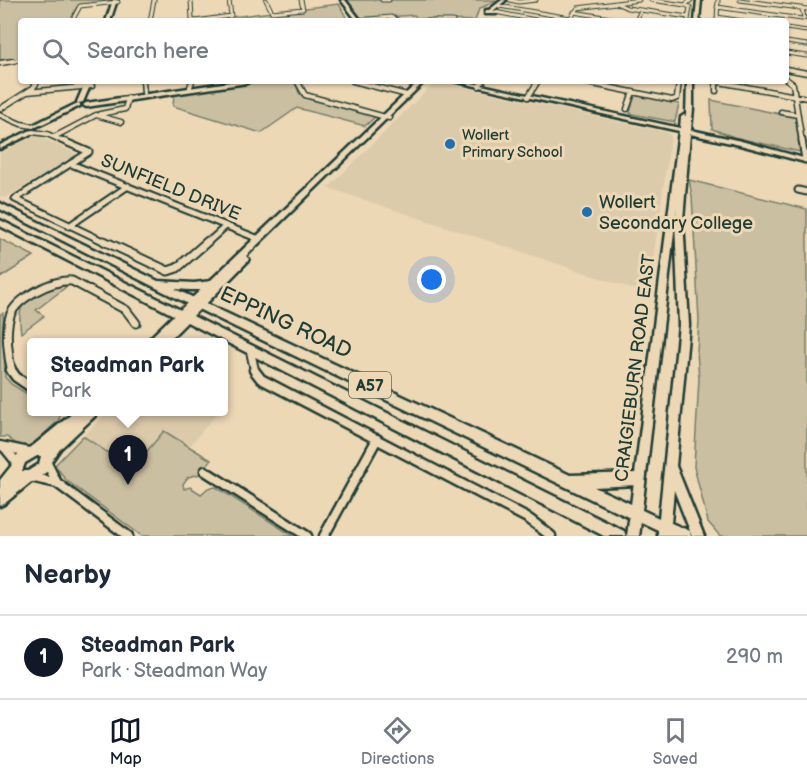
<!DOCTYPE html>
<meta charset="utf-8">
<style>
:root{--surface:#fff;--page:#f2f2f3;--text:#1f2937;--muted:#747a83;--line:#e0e1e3;--accent:#111827}
body{margin:0;font-family:"Balsamiq Sans",sans-serif;background:var(--page);color:var(--text)}
.you{position:absolute;left:432px;top:280px;width:21px;height:21px;margin:-15px;border:4px solid #fff;border-radius:50%;background:#1a73e8;box-shadow:0 0 0 9px #1a73e833}
.badge{display:grid;place-items:center;width:39px;height:39px;border-radius:50%;background:var(--accent);color:#fff;font-size:20px;font-weight:700}
.pin{position:absolute;translate:-50% -50px;filter:drop-shadow(0 2px 3px #0008)}
.pin::after{content:'';position:absolute;top:32px;width:21px;height:18px;background:inherit;clip-path:polygon(0 0,100% 0,50% 100%)}
.popup{position:absolute;left:27px;top:338px;width:201px;height:78px;box-sizing:border-box;display:grid;place-content:center;border-radius:6px;background:var(--surface);filter:drop-shadow(0 2px 4px #0005);font-size:20px;white-space:nowrap;color:var(--muted)}
.popup b{font-size:22px;color:var(--text)}
.popup::after{content:'';position:absolute;left:50%;top:100%;margin-left:-12px;border:12px solid transparent;border-top-color:var(--surface)}
.list{margin:0;padding:0;list-style:none}
h2{display:flex;justify-content:space-between;align-items:center;height:78px;margin:0;padding:0 24px;font-size:26px}
h2 small{font-size:20px;font-weight:400;color:var(--muted)}
.list li{display:grid;grid-template-columns:39px 1fr auto;gap:18px;align-items:center;box-sizing:border-box;height:84px;padding:0 24px;border-top:2px solid var(--line)}
.list b{display:block;font-size:22px;white-space:nowrap}
.list p{margin:0;font-size:20px;white-space:nowrap;color:var(--muted)}
.list em{font-size:20px;font-style:normal;color:var(--muted)}
.icon{flex:none;width:33px;height:33px;fill:none;stroke:currentColor;stroke-width:2;stroke-linecap:round;stroke-linejoin:round}
.map{position:relative;flex:none;width:807px;height:536px;overflow:hidden}
.search{position:absolute;background:var(--surface);box-shadow:0 2px 4px #0004;left:18px;right:18px;top:18px;height:66px;display:flex;align-items:center;gap:15px;box-sizing:border-box;padding:0 21px;border-radius:6px;color:var(--muted);font-size:22px}
.sheet{height:162px;background:var(--surface)}
nav{display:flex;justify-content:space-around;align-items:center;box-sizing:border-box;height:84px;border-top:2px solid var(--line);background:var(--surface);font-size:16px;color:var(--muted)}
nav a{display:grid;justify-items:center;gap:3px}
nav .on{color:var(--accent)}
.map>svg:first-child{display:block}
.built{fill:#dccbab}
.green{fill:#cbbfa1;stroke:#757e6a;stroke-width:1.5}
.lines{fill:none;stroke-linecap:round;stroke-linejoin:round}
.street-far4-casing{stroke:#1f3d34;stroke-width:5}
.street-far3-casing{stroke:#1f3d34;stroke-width:7}
.street-far2-casing{stroke:#1f3d34;stroke-width:9}
.street-far1-casing{stroke:#1f3d34;stroke-width:11}
.street-casing{stroke:#1f3d34;stroke-width:13}
.secondary-casing{stroke:#1f3d34;stroke-width:5}
.primary-casing{stroke:#1f3d34;stroke-width:5}
.street-far4{stroke:#edd8b6;stroke-width:3}
.street-far3{stroke:#edd8b6;stroke-width:4}
.street-far2{stroke:#edd8b6;stroke-width:5}
.street-far1{stroke:#edd8b6;stroke-width:7}
.street{stroke:#edd8b6;stroke-width:8}
.secondary{fill:#edd8b6;fill-rule:evenodd}
.primary{fill:#edd8b6;fill-rule:evenodd}
.poi-dot{fill:#1f6fb2;stroke:#edd8b6;stroke-width:2}
.labels{text-anchor:middle;stroke-width:6;stroke-linejoin:round;paint-order:stroke}
.far-poi-label{font-size:15px;fill:#1f3d34;stroke:#edd8b6;text-anchor:start}
.shield{fill:#edd8b6;stroke:#5d6c5b;stroke-width:1.5}
.shield-label{font-size:16px;font-weight:bold;fill:#1f3d34}
.street-label{font-size:18px;fill:#1f3d34;stroke:#edd8b6}
.poi-label{font-size:18px;fill:#1f3d34;stroke:#edd8b6;text-anchor:start}
.near-street-label{font-size:21px;fill:#1f3d34;stroke:#edd8b6}
</style>
<div class="map">
<svg width="807" height="536" viewBox="0 0 807 536">
<rect width="100%" height="100%" fill="#edd8b6"/>
<filter id="ink" filterUnits="userSpaceOnUse"><feTurbulence type="fractalNoise" baseFrequency=".0167" numOctaves="2"/><feDisplacementMap in="SourceGraphic" scale="12" xChannelSelector="R" yChannelSelector="G"/><feConvolveMatrix kernelMatrix="1 2 1 2 8 2 1 2 1" color-interpolation-filters="sRGB"/></filter>
<g filter="url(#ink)">
<path class="built" d="M436,81L666,132L671,136L648,294L328,188Z
M36,135L77,154L76,157L5,198L0,196V153Z
M108,412H218L189,447L164,432L132,469L83,436Z"/>
<path class="green" d="M0,0H114L77,7L70,21H21V59L0,61Z
M347,0H497L479,9L475,21L418,19L414,15L362,19Z
M339,4L348,21H198Z
M248,81H295L299,93L303,96L376,116L365,126L297,108L261,133L173,106L174,94Z
M635,95L679,104L675,122L632,114L630,113Z
M711,100L795,117L800,152L734,137L712,129Z
M689,180L807,209V536H720L708,522L694,467L699,379L697,351L699,320L692,196Z
M0,239L34,256L0,278Z
M60,284L66,287L36,310L44,316L21,333C20,326 19,316 21,309C25,299 50,285 60,284Z
M3,313L5,377L11,384L32,397V412H55L60,415L59,420L30,447L15,443L7,437H0V314Z
M164,431L211,460L200,474L188,477L183,484L184,489L190,487L201,494L208,488L216,487L293,536H142L66,480L55,465L83,436L132,469Z"/>
<g class="lines">
<defs>
<path id="street-far4" d="M191,0L192,19L195,21L231,16L229,0
M266,0L272,12L303,9L301,0
M382,0H389
M510,0L519,2L536,0
M651,0L685,5
M740,0L807,9
M616,3L627,8L688,17
M499,6L570,18
M717,7L802,19L804,18L802,8
M495,12L541,21
M574,12L628,21
M717,17L742,21
M358,20L391,17L399,21
M688,20L690,7L685,5L691,0
M717,20L718,0
M72,21L80,6L118,2
M150,21L154,0
M420,21H453
M568,21L578,8L639,0
M636,21L641,10
M786,28L807,31
M786,42L807,45
M786,53L807,56
M3,63L21,60"/>
<path id="street-far3" d="M0,63L13,61
M786,69L807,73
M786,79L793,84L802,142
M143,81L144,93
M297,81L305,95L389,118
M353,81L407,95
M578,81L672,100L677,98L679,81
M479,86L483,81
M190,87L192,81
M716,91V83L719,82L807,98
M27,92L92,86
M528,97L538,81
M0,109L33,88L38,81
M627,109L633,92
M781,112L798,115
M100,114L125,109L128,98
M0,115L21,124L33,126
M33,132L47,134L65,142
M54,137L96,115L121,122"/>
<path id="street-far2" d="M61,140L89,152L15,199L107,243
M802,140L805,160
M71,164L259,239
M798,190L807,192
M69,226L128,186
M207,243L226,226"/>
<path id="street-far1" d="M104,241L168,271L177,268L208,241
M181,314L193,302
M187,317L199,305
M250,349L255,372
M12,372C8,357 5,331 10,316C16,298 54,279 72,281L126,310L136,323"/>
<path id="street" d="M11,370L16,377L32,388
M254,370L261,379L529,519L551,536
M0,446L29,452
M5,448L18,464
M47,463L57,483
M205,471L307,536
M30,477L57,483L128,536
M324,536L377,439"/>
<path id="secondary" d="M113,0H117L110,21H106Z
M341,0H345L361,21H357Z
M502,0H506L493,11L496,12V14H485L486,10H489Z
M697,0H701L699,21H695Z
M86,81H92L83,102L78,103L77,102Z
M237,81H250L247,83L86,107L83,105L86,103Z
M419,81H425L246,256L249,259L248,261L202,308L199,309L196,308L195,305L190,304L189,302L190,300Z
M453,81H463L680,128L681,117L684,115L686,116L687,81H693V108L691,130L741,141L807,159V161L805,162L740,145L690,134L683,220L689,325L676,466L704,536H692L674,490L671,523L690,531L691,536H658V530L641,522L639,536H627L679,131ZM677,206L675,220L679,325L659,518L642,510Z
M78,103L80,104V106L36,127L31,126Z
M31,130L34,132L33,133L0,149V145Z
M181,310L184,311L185,314H190L192,317L167,342H147L149,339L178,311Z
M74,412H96L95,416L60,449L51,462L48,471L30,483L4,504L0,506V480L12,465L17,455L34,445ZM37,456H41L39,464L28,471H22L25,463Z"/>
<path id="primary" d="M0,203L158,281L194,283L212,281L215,282L217,285L215,288C202,291 189,290 175,289L570,475L638,473L643,474L644,479L643,484L638,485L594,487L640,508L642,513L640,518L635,520L630,518L196,308L0,209Z
M0,220L624,531L626,536H604L0,226Z"/>
</defs>
<use href="#street-far4" class="street-far4-casing"/>
<use href="#street-far3" class="street-far3-casing"/>
<use href="#street-far2" class="street-far2-casing"/>
<use href="#street-far1" class="street-far1-casing"/>
<use href="#street" class="street-casing"/>
<use href="#secondary" class="secondary-casing"/>
<use href="#primary" class="primary-casing"/>
<use href="#street-far4" class="street-far4"/>
<use href="#street-far3" class="street-far3"/>
<use href="#street-far2" class="street-far2"/>
<use href="#street-far1" class="street-far1"/>
<use href="#street" class="street"/>
<use href="#secondary" class="secondary"/>
<use href="#primary" class="primary"/>
</g>
</g>
<g class="poi-dot">
<circle cx="450" cy="144" r="6"/>
<circle cx="587" cy="212" r="6"/>
</g>
<g class="labels">
<g class="far-poi-label">
<text x="462" y="140">Wollert<tspan x="462" dy="17">Primary School</tspan></text>
</g>
<rect class="shield" x="349" y="372" width="42" height="26" rx="4.5"/>
<g class="shield-label">
<text x="370" y="391">A57</text>
</g>
<g class="street-label">
<text transform="translate(171 187) rotate(22)" y="6">SUNFIELD DRIVE</text>
<text transform="translate(635 368) rotate(-83)" y="6">CRAIGIEBURN ROAD EAST</text>
</g>
<g class="poi-label">
<text x="599" y="208">Wollert<tspan x="599" dy="21">Secondary College</tspan></text>
</g>
<g class="near-street-label">
<text transform="translate(286 322) rotate(25)" y="7">EPPING ROAD</text>
</g>
</g>
</svg>
<div class="you"></div>
<div class="pin badge" style="left:128px;top:485px">1</div>
<div class="popup"><b>Steadman Park</b>Park</div>
<div class="search"><svg class="icon" aria-label="search" viewBox="0 0 24 24"><circle cx="10" cy="10" r="6"/><path d="M15 15l6 6"/></svg>Search here</div>
</div>
<section class="sheet">
<h2>Nearby<small></small></h2>
<ul class="list">
<li><span class="badge">1</span><div><b>Steadman Park</b><p>Park · Steadman Way</p></div><em>290 m</em></li>
</ul>
</section>
<nav>
<a class="on"><svg class="icon" aria-label="map" viewBox="0 0 24 24"><path d="M3 6l6-2 6 2 6-2v14l-6 2-6-2-6 2zM9 4v14M15 6v14"/></svg>Map</a>
<a><svg class="icon" aria-label="directions" viewBox="0 0 24 24"><path d="M12 3l9 9-9 9-9-9zM9 14v-3h6M13 9l2 2-2 2"/></svg>Directions</a>
<a><svg class="icon" aria-label="saved" viewBox="0 0 24 24"><path d="M7 4h10v16l-5-4-5 4z"/></svg>Saved</a>
</nav>
